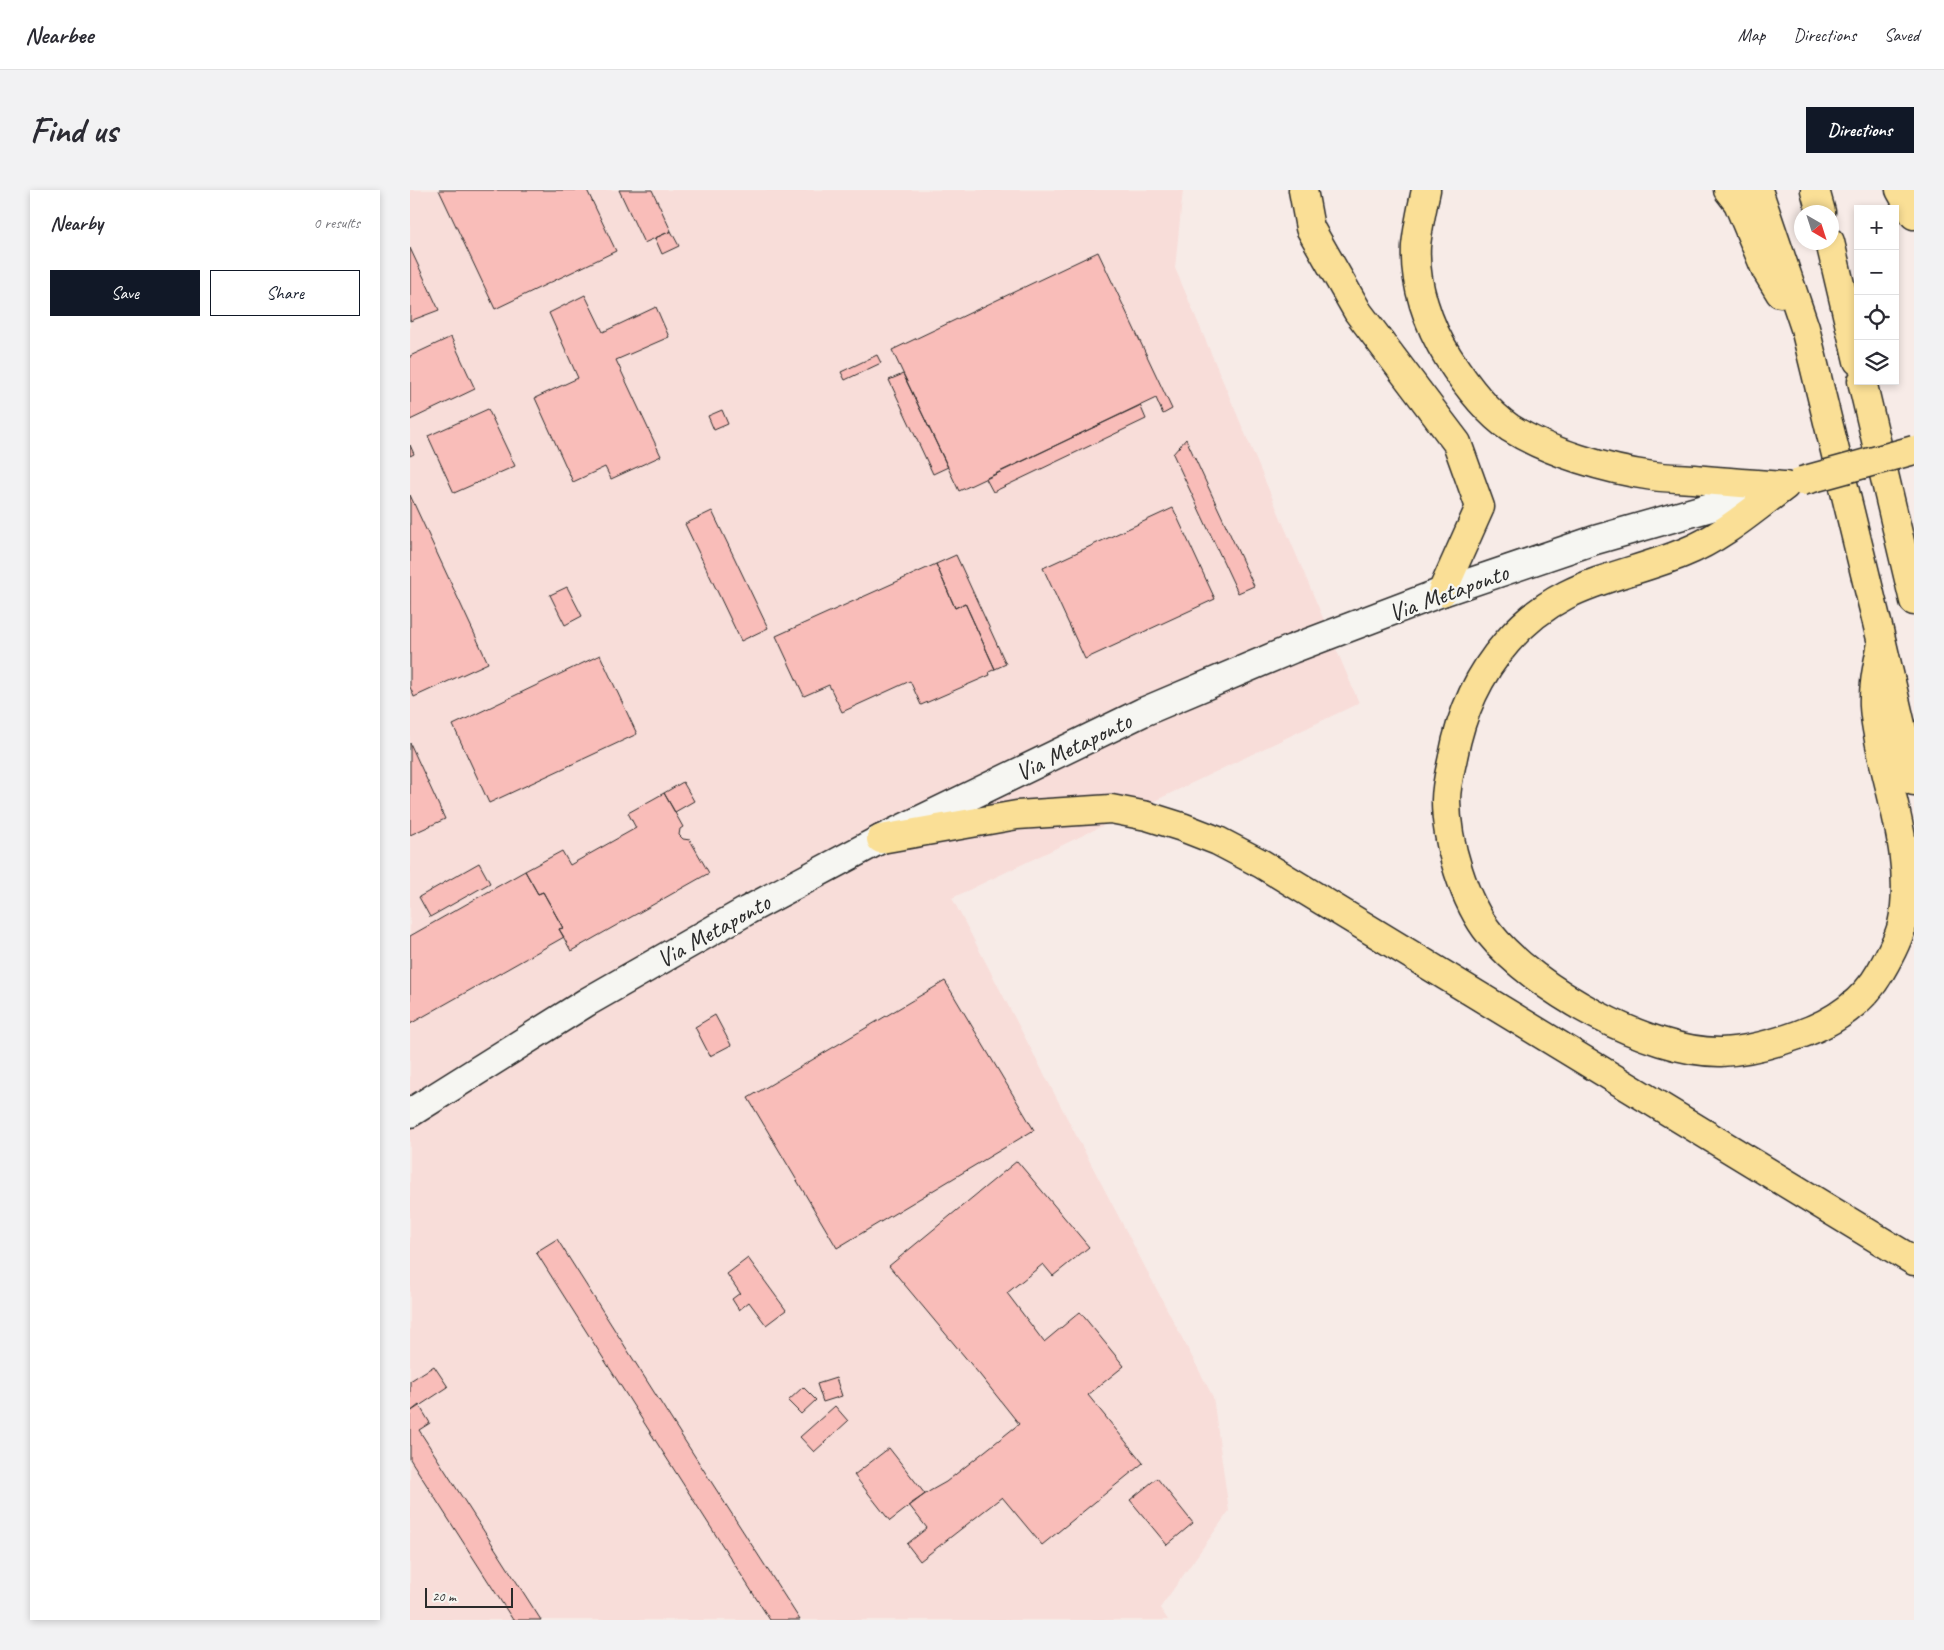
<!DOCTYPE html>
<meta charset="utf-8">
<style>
:root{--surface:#fff;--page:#f2f2f3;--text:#2b2b33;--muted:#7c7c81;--line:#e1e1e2;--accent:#111827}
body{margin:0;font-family:Caveat,sans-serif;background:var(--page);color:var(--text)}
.controls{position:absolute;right:15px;top:15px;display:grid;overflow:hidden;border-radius:0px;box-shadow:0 2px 8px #0003}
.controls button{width:45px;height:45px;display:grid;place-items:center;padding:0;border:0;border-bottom:1px solid var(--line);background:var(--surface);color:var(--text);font:25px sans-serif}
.compass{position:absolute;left:1384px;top:15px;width:45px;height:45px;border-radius:50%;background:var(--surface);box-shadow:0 2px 8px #0003;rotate:141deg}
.scale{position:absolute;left:15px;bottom:12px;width:88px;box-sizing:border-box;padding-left:5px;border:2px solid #2b2b2b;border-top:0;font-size:14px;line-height:18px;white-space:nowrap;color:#2b2b2b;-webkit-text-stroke:4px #f6f6f2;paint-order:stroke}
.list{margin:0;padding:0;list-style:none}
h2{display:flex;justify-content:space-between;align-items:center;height:65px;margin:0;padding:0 20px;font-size:21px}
h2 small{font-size:16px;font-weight:400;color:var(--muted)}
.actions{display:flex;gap:10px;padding:15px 20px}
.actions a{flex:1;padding:11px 0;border:1px solid var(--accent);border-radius:0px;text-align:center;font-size:18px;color:var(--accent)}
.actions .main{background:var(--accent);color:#fff}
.icon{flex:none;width:28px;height:28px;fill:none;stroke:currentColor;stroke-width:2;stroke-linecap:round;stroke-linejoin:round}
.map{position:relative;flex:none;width:1504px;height:1430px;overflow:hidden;border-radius:0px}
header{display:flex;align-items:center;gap:30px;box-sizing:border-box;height:70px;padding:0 25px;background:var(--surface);border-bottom:1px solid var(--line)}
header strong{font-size:24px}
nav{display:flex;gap:28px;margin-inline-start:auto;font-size:18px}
.intro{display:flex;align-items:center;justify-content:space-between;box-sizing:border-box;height:120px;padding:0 30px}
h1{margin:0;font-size:35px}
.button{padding:12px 22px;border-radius:0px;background:var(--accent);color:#fff;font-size:18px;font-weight:700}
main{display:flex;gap:30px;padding:0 30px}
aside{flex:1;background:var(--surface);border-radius:0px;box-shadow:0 2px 8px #0003}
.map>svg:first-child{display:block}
.built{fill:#f8ddd9}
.building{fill:#f9bdb9;stroke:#2b2b2b}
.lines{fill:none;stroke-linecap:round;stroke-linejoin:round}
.secondary-casing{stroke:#2b2b2b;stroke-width:31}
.highway-casing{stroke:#2b2b2b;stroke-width:31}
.secondary{stroke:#f6f6f2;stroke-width:28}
.highway{stroke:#fadf96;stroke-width:28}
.primary-bridge-casing{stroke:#2b2b2b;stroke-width:31;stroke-linecap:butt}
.primary-bridge{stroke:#fadf96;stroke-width:28}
.labels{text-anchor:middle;stroke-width:4.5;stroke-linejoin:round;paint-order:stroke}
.street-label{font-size:25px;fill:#2b2b2b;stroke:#f6f6f2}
</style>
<header>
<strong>Nearbee</strong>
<nav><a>Map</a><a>Directions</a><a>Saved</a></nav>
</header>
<div class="intro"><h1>Find us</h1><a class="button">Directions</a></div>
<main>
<aside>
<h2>Nearby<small>0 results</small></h2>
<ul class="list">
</ul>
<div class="actions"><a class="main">Save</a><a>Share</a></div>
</aside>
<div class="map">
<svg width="1504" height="1430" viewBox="0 0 1504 1430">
<rect width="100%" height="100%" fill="#f7ebe7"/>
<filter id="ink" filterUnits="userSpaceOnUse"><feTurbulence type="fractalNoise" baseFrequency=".02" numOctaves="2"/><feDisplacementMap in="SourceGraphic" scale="10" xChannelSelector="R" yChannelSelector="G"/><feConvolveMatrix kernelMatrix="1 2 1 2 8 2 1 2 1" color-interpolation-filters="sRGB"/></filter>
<g filter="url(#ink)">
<path class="built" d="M0,0H773L765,78L949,513L542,708L803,1207L819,1321L750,1418L758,1430H0Z"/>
<path class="building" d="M29,0H177L206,61L85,119Z
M209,0H242L261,41L234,53Z
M261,41L269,56L252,64L245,48Z
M0,58L29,120L0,131Z
M688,62L762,219L753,224L746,208L549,301L482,160Z
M175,105L193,142L246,117L259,147L206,170L251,266L201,289L195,277L163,292L125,208L168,188L139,123Z
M41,147L65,199L0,230V166Z
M467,165L471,173L435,190L431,182Z
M493,184L538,277L523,284L479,190Z
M730,215L736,229L583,302L576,289Z
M78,219L105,276L44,303L18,246Z
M312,220L318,234L304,240L298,226Z
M776,249L844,396L828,403L763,264Z
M0,255L4,264L0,266Z
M0,305L78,473L4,507L0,497Z
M763,318L805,409L675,469L633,378Z
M302,321L358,438L331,451L275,334Z
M546,365L596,474L585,479L555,413L545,418L526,374Z
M526,374L545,418L555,413L585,479L579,482L580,485L511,515L500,491L432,522L419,495L394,506L366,446Z
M157,397L172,426L155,435L140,405Z
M190,465L227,544L79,613L43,535Z
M0,553L35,629L0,645Z
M273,592L284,611L265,622L254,603Z
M254,603L273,637L270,639L269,645L273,649L280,650L299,683L161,761L149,739L153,738L133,702L128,704L115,681L152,661L160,675L226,638L218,623Z
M69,673L80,693L20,727L9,707Z
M115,681L128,704L133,702L153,738L149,739L154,747L0,834V746Z
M535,791L624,940L427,1058L338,908Z
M305,825L321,855L300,866L285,837Z
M607,971L679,1057L643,1086L633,1074L597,1103L634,1152L670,1122L714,1176L678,1205L733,1273L632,1355L592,1307L510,1371L497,1354L517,1338L499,1315L520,1301L536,1292L609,1234L570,1185L479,1076Z
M147,1049L275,1251L390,1430H360L240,1242L126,1062Z
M338,1068L376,1120L356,1135L339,1112L329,1120L322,1109L330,1103L317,1084Z
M24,1176L38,1197L0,1222V1191Z
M426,1188L432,1206L413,1212L407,1194Z
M393,1197L406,1210L391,1224L378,1211Z
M9,1215L20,1233L9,1240L131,1430H103L0,1269V1222Z
M425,1216L438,1231L404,1262L390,1247Z
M479,1258L515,1304L480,1331L444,1285Z
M747,1288L783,1333L757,1355L720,1310Z"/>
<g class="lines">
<defs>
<path id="secondary" d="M0,923L177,812L338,720L471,649L733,522L882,459L1032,402L1185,350L1371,297"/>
<path id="highway" d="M893,0L900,38L948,122L1047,253L1070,317L1032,402
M1016,0C1012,18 1008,37 1006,56C1004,94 1018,135 1038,167C1054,192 1075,221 1100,238C1138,262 1198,280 1243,286C1256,288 1270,288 1284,289C1314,292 1345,294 1375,296
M1318,0L1328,13L1356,80L1370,103
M1348,0L1395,138L1472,453L1504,591
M1405,0L1411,22
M1490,0L1504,25
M1420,52L1448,171
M1452,191L1504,411
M1375,296C1343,320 1311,348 1273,363C1206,390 1149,391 1097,452C1068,485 1051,524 1043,567C1040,581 1036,596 1036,610C1036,652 1054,712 1080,744C1125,800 1239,863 1311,862C1338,861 1363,854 1388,845C1422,833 1453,813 1471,781C1479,767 1488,751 1492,735C1504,682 1486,624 1474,573C1470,554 1465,535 1464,516C1463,494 1468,474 1472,453
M471,649L607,625L701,619L737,626L772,637L808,651L852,674L1504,1071"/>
</defs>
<use href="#secondary" class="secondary-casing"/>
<use href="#highway" class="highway-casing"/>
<use href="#secondary" class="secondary"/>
<use href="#highway" class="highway"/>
<defs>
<path id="primary-bridge" d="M1392,291L1504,260"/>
</defs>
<use href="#primary-bridge" class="primary-bridge-casing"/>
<use href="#primary-bridge" class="primary-bridge"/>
</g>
</g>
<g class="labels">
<g class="street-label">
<text transform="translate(1038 402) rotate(-20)" y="9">Via Metaponto</text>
<text transform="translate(663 556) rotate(-26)" y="9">Via Metaponto</text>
<text transform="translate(303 740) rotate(-29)" y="9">Via Metaponto</text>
</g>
</g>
</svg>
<div class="controls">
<button>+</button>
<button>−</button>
<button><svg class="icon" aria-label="locate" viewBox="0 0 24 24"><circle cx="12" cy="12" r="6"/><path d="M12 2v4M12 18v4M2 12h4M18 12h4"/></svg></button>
<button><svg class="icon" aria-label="layers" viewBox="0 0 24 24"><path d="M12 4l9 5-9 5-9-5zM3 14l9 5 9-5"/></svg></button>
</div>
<svg class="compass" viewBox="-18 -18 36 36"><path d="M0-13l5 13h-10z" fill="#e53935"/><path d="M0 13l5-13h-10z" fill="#7c7c81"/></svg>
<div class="scale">20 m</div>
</div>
</main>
